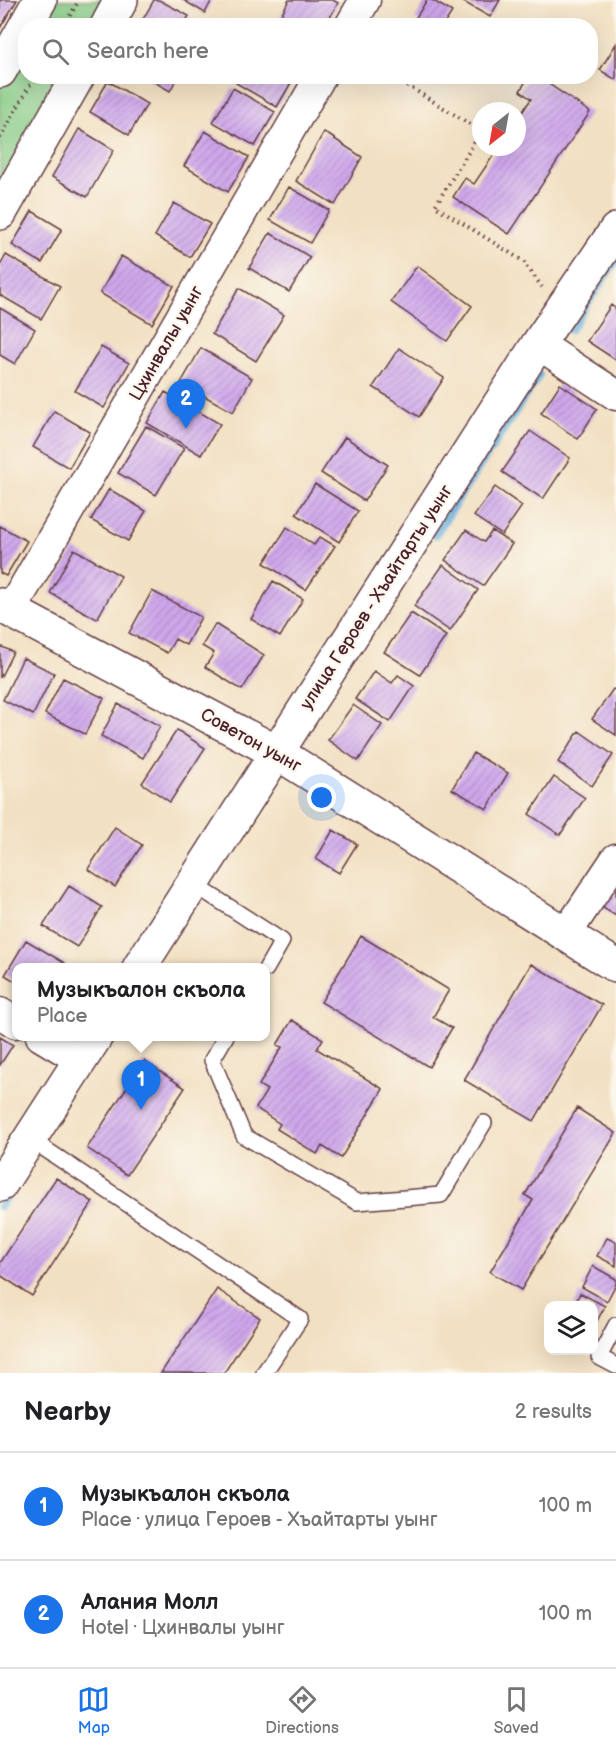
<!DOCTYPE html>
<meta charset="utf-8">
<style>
:root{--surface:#fff;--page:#f6f6f6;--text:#202124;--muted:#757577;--line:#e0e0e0;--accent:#1a73e8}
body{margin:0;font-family:"Balsamiq Sans",sans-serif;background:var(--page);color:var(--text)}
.controls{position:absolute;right:18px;bottom:18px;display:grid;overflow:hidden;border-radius:12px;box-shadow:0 6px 24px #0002}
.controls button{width:54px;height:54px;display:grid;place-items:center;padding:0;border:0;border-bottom:2px solid var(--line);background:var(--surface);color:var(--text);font:30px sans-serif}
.compass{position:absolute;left:472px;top:102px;width:54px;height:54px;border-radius:50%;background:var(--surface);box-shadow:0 6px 24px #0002;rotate:211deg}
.you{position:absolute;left:322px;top:798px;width:21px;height:21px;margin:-15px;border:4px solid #fff;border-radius:50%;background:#1a73e8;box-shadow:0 0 0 9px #1a73e833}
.badge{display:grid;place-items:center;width:39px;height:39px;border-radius:50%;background:var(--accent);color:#fff;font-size:20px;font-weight:700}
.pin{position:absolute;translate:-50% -50px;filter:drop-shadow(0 2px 3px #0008)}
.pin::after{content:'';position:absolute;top:32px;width:21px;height:18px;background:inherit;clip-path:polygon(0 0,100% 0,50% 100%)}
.popup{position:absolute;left:12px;top:963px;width:258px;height:78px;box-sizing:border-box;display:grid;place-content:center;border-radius:12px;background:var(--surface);filter:drop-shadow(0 2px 4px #0005);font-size:20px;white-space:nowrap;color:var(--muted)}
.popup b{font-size:22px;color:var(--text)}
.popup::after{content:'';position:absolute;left:50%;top:100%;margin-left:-12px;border:12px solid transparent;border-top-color:var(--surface)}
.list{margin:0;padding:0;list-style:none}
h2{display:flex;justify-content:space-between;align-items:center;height:78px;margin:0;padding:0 24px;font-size:26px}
h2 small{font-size:20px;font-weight:400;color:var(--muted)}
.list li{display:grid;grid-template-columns:39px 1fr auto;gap:18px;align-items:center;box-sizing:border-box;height:108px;padding:0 24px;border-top:2px solid var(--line)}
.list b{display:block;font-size:22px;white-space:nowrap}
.list p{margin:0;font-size:20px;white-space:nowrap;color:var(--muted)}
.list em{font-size:20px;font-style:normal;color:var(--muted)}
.icon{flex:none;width:33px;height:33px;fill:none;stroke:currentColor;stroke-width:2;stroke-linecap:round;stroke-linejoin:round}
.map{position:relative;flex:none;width:616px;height:1373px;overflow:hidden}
.search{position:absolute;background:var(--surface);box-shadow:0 6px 24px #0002;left:18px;right:18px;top:18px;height:66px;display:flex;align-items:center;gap:15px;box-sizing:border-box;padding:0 21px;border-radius:24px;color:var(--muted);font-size:22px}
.sheet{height:294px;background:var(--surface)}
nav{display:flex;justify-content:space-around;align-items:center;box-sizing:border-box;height:84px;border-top:2px solid var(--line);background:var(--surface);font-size:16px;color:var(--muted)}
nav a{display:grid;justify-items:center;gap:3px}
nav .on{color:var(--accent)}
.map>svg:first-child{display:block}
.green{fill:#85ca85;stroke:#687458;stroke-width:1.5}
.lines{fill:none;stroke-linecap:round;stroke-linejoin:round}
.stream{stroke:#64aedc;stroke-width:8}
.building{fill:url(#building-hatch)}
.service-casing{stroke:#633c42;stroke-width:18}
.minor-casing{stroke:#633c42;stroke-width:33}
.tertiary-casing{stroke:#633c42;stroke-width:36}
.path{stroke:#633c42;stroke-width:4;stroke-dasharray:1.5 4.5;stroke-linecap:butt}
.service{stroke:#fff;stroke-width:15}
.minor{stroke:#fff;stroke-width:30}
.tertiary{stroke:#fff;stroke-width:33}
.labels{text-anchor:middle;stroke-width:4.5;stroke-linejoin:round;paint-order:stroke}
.street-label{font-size:18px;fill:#4a1f2b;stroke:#fbf7ec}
</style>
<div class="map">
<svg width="616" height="1373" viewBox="0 0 616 1373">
<defs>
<pattern id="building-hatch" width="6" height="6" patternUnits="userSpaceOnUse" patternTransform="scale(1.5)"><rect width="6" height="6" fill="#cfa8ed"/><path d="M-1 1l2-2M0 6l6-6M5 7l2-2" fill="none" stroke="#aa88c0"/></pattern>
</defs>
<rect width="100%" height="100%" fill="#fbf7ec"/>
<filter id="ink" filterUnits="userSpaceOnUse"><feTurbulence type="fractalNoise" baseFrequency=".0167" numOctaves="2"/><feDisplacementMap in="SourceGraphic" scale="12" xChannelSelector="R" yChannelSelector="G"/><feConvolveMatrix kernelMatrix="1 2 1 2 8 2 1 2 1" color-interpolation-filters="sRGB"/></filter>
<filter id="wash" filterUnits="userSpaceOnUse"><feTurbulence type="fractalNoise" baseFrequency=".008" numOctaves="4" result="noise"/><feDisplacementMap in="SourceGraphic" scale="24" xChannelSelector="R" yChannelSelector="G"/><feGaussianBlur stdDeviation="1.35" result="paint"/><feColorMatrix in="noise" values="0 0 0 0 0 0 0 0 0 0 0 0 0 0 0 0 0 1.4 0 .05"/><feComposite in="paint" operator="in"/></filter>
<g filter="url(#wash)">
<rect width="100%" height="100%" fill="#f2e0c2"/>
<path class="green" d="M50,0H110L95,25L35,26Z
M25,43L26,76L66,77L0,192V88Z"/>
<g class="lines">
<path class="stream" d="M570,330L616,260
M435,535L539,375
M0,1206L9,1193"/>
</g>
<g id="blocks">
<path class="building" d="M0,0H17L0,28Z
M154,0H159L189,16L183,26H149L142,21Z
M183,0H212L205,13Z
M289,0H333L338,3L325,26H295L280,17Z
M427,0H432L452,12L443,26H426L415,19Z
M460,0H500L490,17Z
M616,44V80L600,70Z
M144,76H178L170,91Z
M240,76H295L277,107L236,83Z
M529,76H537L590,112L509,234L453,197L465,178L474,184L499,147H517V120L531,99L520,91Z
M108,81L147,104L129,135L90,112Z
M233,88L275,112L255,146L213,122Z
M79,129L114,150L87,197L52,177Z
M205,131L249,157L228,192L184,166Z
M324,132L362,157L335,205L296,181Z
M289,187L329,210L310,243L270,220Z
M174,203L210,224L190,257L155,236Z
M32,211L62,229L42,263L12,245Z
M270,233L310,257L289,292L249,268Z
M6,255L60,286L41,319L0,295V266Z
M121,256L174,286L152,324L100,293Z
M417,266L472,306L447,341L391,302Z
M239,288L284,315L256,361L212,334Z
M611,305L616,309V360L587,341Z
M0,308L35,329L15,364L0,355Z
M101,347L129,363L104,408L75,391Z
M201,348L252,378L233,412L181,383Z
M399,348L444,378L419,417L373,387Z
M560,384L597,409L578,439L541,413Z
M165,392L220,424L201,455L147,423Z
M54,411L90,432L69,468L33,447Z
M146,426L184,448L156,495L118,473Z
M530,431L570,458L543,499L502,472Z
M345,437L388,465L364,501L321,473Z
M315,484L358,511L339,542L296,514Z
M495,487L522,506L502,535L474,516Z
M109,489L146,511L128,541L91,520Z
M0,526L27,541L6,576L0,573Z
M287,527L314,545L320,537L335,546L306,590L264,563Z
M466,530L484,542L492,531L512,544L483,586L445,560Z
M74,549L121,576L97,619L50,593Z
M443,565L478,590L450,631L414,606Z
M273,581L303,599L280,637L251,619Z
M152,591L201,617L186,645L175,639L167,653L129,633Z
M411,613L446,636L420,675L384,652Z
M215,624L264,655L242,690L205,667L214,653L202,646Z
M0,646L13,652L0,678Z
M23,658L54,673L33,715L3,700Z
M374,671L392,683L398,675L414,686L390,722L355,699Z
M63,678L104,698L85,734L45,714Z
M613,689L616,691V735L592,719Z
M118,704L160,726L143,758L101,736Z
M353,705L382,725L358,761L328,740Z
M177,730L205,748L170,802L142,783Z
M579,731L613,755L592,786L558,762Z
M473,753L508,773L487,809L452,789Z
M554,777L585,798L560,835L529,814Z
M115,827L142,845L115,887L88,869Z
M333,830L357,844L339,873L316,859Z
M616,881V916L600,906Z
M69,886L102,907L77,947L43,926Z
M361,936L449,990L433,1017L452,1028L429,1067L321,1002Z
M26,940L66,964L63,968H16V982L5,975Z
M531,964L602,1005L534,1121L464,1080Z
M292,1020L323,1039L317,1049L383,1089L341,1158L322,1146L317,1154L277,1129L280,1124L256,1108L267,1090L259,1085L282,1047L277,1045Z
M0,1037L13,1045L0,1065Z
M144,1061L185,1088L127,1175L87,1148Z
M577,1108L616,1133L521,1290L490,1272L533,1200L525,1195Z
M56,1178L93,1202L32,1296L0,1275V1263Z
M607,1238L616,1242V1266L597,1256Z
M593,1266L616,1279V1284L607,1301L582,1287Z
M217,1289L260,1318L224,1373H161Z
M580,1293L605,1306L597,1321L594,1319V1306H574Z"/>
</g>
</g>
<g filter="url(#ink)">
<use href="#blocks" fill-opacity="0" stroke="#633c42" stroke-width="1.5"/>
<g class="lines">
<defs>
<path id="service" d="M192,883L282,941L266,969
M226,1036L212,1060L244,1136L357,1202L441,1195L484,1123
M30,1139L300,1319L264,1373
M616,1325L599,1357L616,1366"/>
<path id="minor" d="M350,26L365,0
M538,344L616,395
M11,610L321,76
M566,934L616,859
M0,1013L16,1023
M41,1036L81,1060"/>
<path id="tertiary" d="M107,26L121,0
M0,71L40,0
M0,213L78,76
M0,605L276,752L616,966
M139,968L538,344L616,230
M0,1185L96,1036"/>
</defs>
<use href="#service" class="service-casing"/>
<use href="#minor" class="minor-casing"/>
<use href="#tertiary" class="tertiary-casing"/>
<path class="path" d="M64,26L79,0
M392,76L481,131
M481,132L435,206L523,261L542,287
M0,138L35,76"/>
<use href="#service" class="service"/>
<use href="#minor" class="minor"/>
<use href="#tertiary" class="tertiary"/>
</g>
</g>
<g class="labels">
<g class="street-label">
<text transform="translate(166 343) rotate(-60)" y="6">Цхинвалы уынг</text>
<text transform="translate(376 597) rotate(-57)" y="6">улица Героев - Хъайтарты уынг</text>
<text transform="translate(251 740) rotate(29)" y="6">Советон уынг</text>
</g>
</g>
</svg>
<div class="controls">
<button><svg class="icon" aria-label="layers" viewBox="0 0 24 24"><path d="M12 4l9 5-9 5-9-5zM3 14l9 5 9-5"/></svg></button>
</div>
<svg class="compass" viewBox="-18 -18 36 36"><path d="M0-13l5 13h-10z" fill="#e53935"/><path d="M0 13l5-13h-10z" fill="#757577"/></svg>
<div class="you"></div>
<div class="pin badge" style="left:141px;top:1110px">1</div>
<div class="popup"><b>Музыкъалон скъола</b>Place</div>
<div class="pin badge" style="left:186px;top:429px">2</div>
<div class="search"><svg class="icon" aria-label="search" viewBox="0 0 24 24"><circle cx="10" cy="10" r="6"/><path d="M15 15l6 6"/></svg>Search here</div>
</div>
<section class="sheet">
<h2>Nearby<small>2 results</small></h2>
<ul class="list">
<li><span class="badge">1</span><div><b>Музыкъалон скъола</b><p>Place · улица Героев - Хъайтарты уынг</p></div><em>100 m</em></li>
<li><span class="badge">2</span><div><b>Алания Молл</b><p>Hotel · Цхинвалы уынг</p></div><em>100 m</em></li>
</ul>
</section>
<nav>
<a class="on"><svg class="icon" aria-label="map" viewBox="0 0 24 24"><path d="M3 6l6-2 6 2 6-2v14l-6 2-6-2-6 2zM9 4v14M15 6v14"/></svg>Map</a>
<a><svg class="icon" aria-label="directions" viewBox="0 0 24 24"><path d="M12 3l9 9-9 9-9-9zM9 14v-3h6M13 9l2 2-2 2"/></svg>Directions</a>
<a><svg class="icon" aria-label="saved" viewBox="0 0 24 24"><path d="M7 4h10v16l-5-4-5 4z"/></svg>Saved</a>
</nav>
